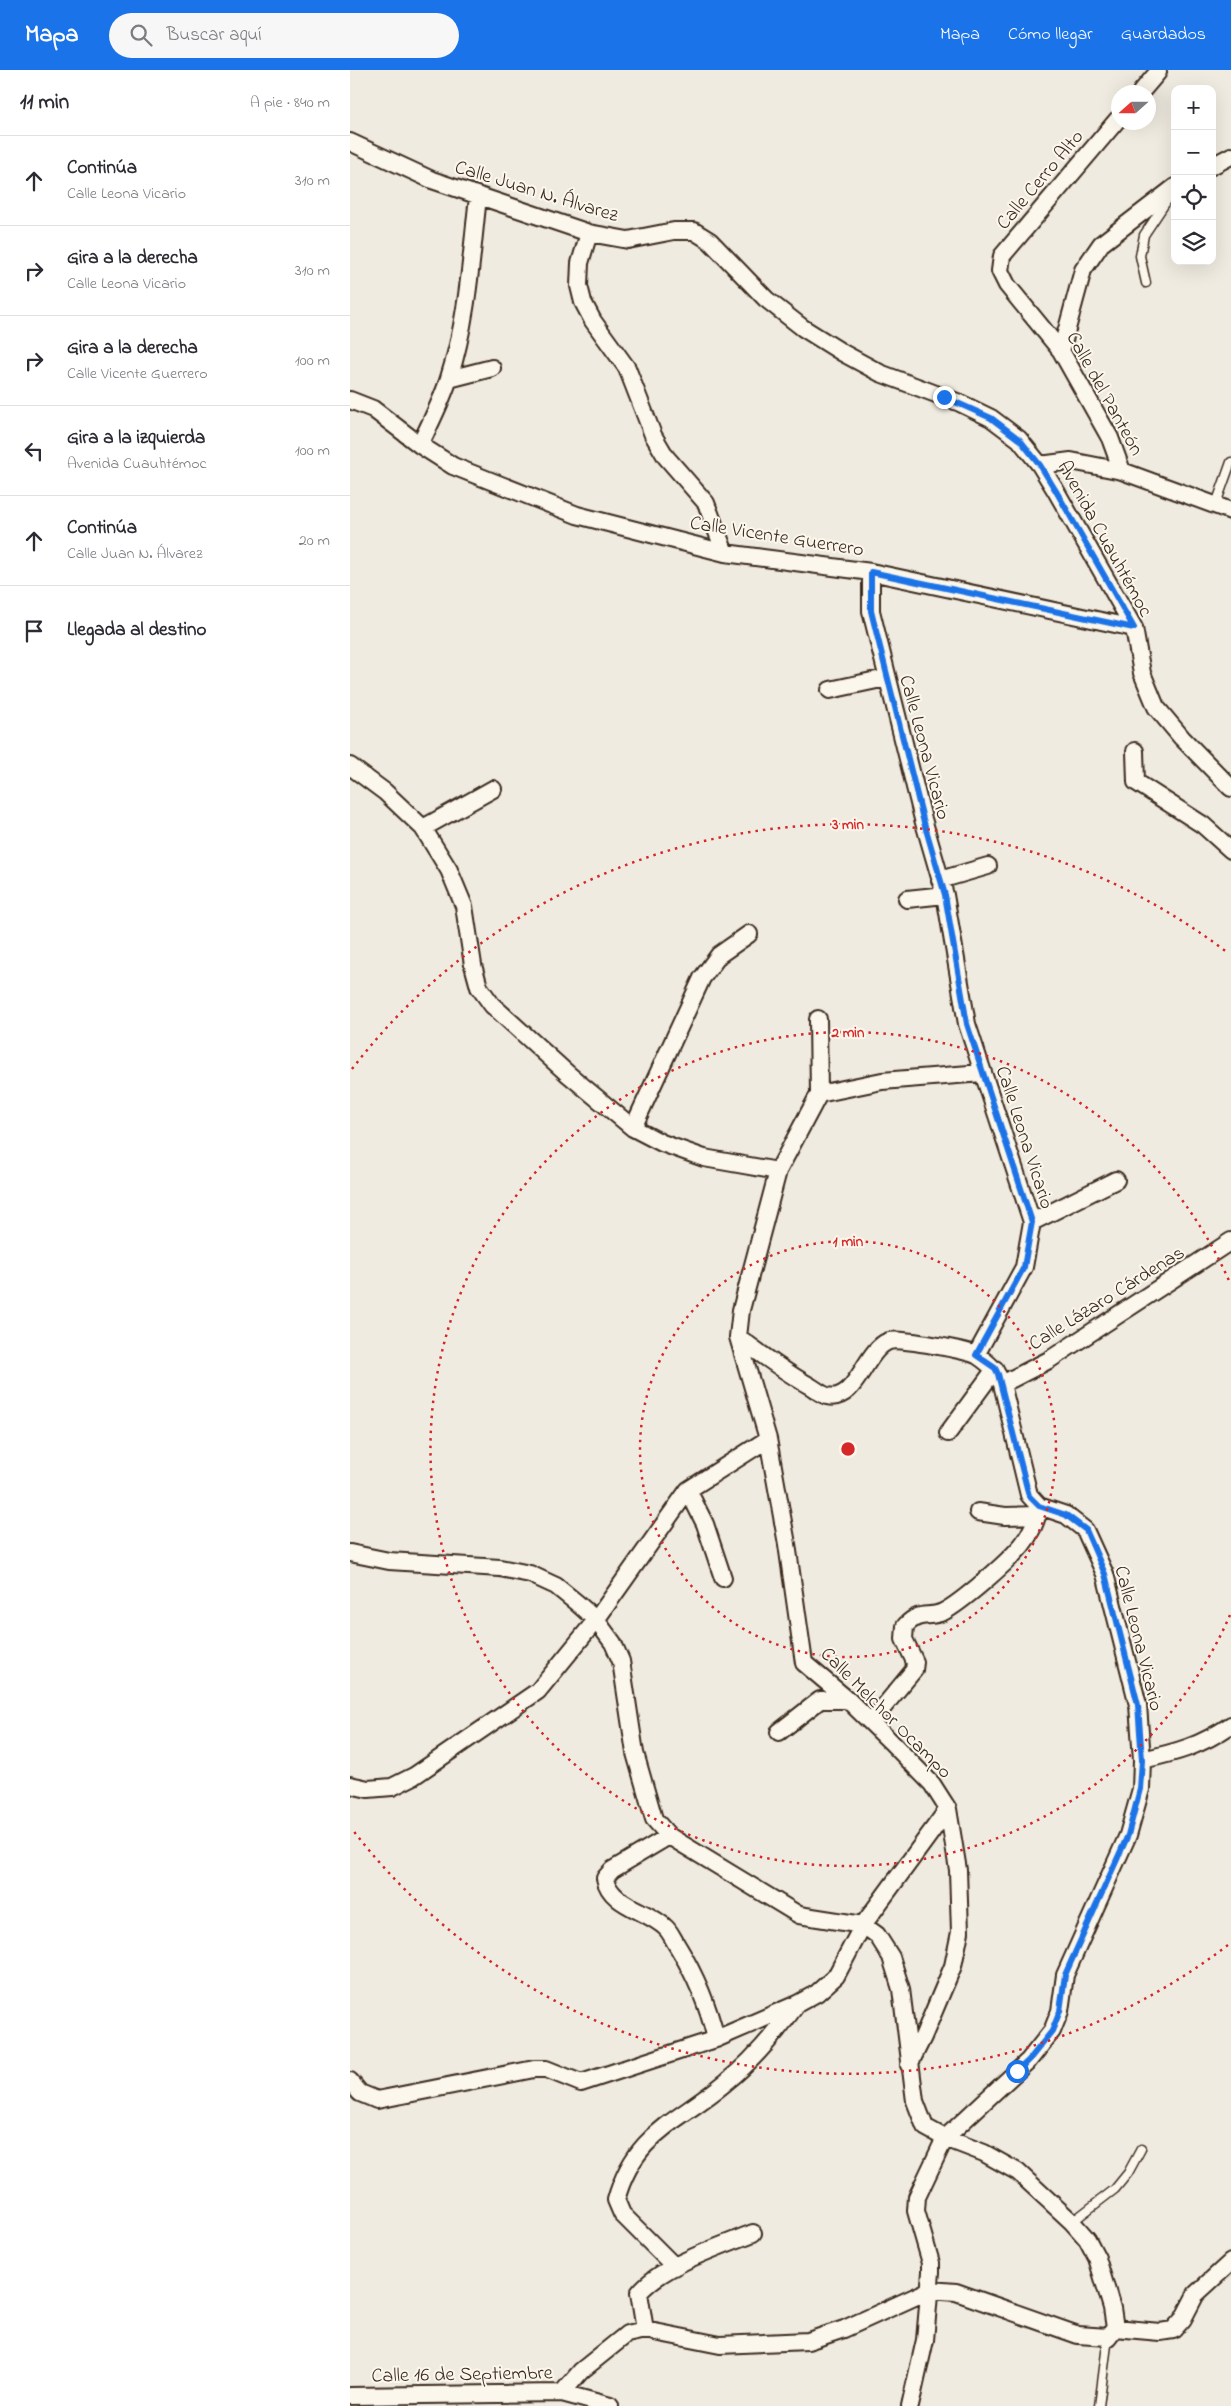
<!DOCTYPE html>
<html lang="es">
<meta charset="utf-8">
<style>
:root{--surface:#fff;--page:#f7f7f7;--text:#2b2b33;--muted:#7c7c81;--line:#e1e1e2;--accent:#1a73e8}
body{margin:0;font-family:"Indie Flower",sans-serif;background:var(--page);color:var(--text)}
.controls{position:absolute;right:15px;top:15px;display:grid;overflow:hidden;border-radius:10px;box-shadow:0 5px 20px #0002}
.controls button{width:45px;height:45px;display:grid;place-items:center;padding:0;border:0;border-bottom:1px solid var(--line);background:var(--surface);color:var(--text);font:25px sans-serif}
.compass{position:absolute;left:761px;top:15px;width:45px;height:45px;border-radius:50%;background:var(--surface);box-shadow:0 5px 20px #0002;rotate:249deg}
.stop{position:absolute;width:15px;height:15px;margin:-11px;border:4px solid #1a73e8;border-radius:50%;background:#fff}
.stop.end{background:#1a73e8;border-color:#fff;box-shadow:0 1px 5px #0008}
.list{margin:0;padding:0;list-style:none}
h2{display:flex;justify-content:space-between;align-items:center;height:65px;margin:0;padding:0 20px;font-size:21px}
h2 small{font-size:16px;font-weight:400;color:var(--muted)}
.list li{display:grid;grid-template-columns:32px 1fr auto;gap:15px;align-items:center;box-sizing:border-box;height:90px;padding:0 20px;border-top:1px solid var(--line)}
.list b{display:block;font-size:19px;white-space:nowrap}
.list p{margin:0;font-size:16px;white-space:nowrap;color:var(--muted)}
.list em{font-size:16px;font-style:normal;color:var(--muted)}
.icon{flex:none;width:28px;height:28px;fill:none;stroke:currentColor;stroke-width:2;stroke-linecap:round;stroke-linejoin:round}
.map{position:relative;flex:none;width:881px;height:2336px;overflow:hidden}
header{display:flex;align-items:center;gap:30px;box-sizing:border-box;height:70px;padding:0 25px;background:var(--accent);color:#fff}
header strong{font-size:24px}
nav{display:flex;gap:28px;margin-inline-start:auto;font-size:18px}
.search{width:350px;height:45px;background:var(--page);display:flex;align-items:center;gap:12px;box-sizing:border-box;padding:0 18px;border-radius:28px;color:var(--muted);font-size:19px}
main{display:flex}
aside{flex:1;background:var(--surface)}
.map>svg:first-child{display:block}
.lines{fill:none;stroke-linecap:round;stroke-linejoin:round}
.service-casing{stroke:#3b2a1e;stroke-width:11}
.minor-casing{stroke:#3b2a1e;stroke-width:20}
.service{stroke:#fbf7ec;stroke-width:8}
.minor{stroke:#fbf7ec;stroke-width:16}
.route{stroke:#1a73e8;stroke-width:6}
.ring{fill:none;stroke:#d62828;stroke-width:2.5;stroke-dasharray:2.5 5}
.labels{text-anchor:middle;stroke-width:4;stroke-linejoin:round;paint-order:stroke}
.street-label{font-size:20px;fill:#3b2a1e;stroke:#fbf7ec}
.centre{fill:#d62828;stroke:#fbf7ec;stroke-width:2.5}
.ring-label{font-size:15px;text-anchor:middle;font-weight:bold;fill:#d62828;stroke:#fbf7ec;stroke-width:4;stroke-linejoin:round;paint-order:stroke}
</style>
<header>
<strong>Mapa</strong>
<div class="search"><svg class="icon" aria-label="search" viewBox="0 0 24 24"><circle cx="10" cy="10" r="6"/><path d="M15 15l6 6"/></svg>Buscar aquí</div>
<nav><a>Mapa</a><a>Cómo llegar</a><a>Guardados</a></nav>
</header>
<main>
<aside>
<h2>11 min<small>A pie · 840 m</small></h2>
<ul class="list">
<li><svg class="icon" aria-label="ahead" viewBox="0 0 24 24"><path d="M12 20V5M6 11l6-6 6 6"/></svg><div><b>Continúa</b><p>Calle Leona Vicario</p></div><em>310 m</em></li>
<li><svg class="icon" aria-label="right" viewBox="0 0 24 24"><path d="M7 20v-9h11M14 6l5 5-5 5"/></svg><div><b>Gira a la derecha</b><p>Calle Leona Vicario</p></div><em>310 m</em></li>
<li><svg class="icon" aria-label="right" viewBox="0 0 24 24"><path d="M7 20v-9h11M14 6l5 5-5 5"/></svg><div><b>Gira a la derecha</b><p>Calle Vicente Guerrero</p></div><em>100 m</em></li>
<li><svg class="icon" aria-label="left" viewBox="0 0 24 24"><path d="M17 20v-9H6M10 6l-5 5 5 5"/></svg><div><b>Gira a la izquierda</b><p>Avenida Cuauhtémoc</p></div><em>100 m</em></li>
<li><svg class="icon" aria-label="ahead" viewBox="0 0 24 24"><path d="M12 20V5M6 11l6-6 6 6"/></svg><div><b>Continúa</b><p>Calle Juan N. Álvarez</p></div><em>20 m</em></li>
<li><svg class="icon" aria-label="arrive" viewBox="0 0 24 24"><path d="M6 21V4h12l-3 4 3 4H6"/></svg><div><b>Llegada al destino</b></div></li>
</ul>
</aside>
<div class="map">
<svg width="881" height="2336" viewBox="0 0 881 2336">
<rect width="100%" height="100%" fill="#f0ebe0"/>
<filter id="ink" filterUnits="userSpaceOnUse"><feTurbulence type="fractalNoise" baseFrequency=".02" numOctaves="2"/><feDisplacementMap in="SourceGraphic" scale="10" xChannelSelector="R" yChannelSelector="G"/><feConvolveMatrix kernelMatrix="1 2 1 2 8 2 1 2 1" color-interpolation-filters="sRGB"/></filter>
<g filter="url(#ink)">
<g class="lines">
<defs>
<path id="service" d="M796,213L790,186L794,165L818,129
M866,434L881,392
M722,2152L765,2119L778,2103L791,2079
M749,2336L758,2267"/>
<path id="minor" d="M791,22L808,2
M768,49L652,186L650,201L657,215L711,281L760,368L772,401
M0,72L82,110L239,163L278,170L324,161H344L360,171L416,229L453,258L493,283L530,303L610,333L641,348L669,369L690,395L706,421L784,558L792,603L806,637L832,668L881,718
M862,96L881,86
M239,163L230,193L229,216L233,232L243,251L277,298L303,365L316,387L356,433L375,483
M711,281L733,200L751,174L825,117
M99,309L142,298
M0,330L23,339L70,375L103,396L227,445L375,483L521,502L784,558
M70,375C80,353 92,331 99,308C118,249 121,187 128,127
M690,395L721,391L772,401L881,441
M521,502V541L573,749L595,825L617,954L682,1152L674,1197L626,1285
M480,620L536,608
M785,681L786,712L853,755L881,780
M0,696L35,722L73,758L99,800L114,836L123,895L129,917L142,935L218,1004L283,1058L312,1073L354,1088L428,1101
M73,758L143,719
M590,810L638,796
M557,829L595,825
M468,949L469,1024
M283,1058L352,908L369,885L399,864
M682,1152L766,1110
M388,1267C412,1285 435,1302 460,1316C465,1319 471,1324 477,1326C507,1333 514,1280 539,1271C549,1268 618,1280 628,1286C640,1294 647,1301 652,1314L679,1425L689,1436L716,1445L735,1460L755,1504L788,1635L792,1690L791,1719L778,1765L715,1905L710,1941L702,1961L679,1990L595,2068L567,2127L566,2141L581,2193V2202L575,2270L560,2336
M652,1314L699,1290L881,1171
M598,1363L645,1299
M338,1420L355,1454L373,1508
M628,1442L655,1446L688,1445
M0,1483L39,1491L150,1498L180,1504L206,1516L227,1533L246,1550L263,1573L271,1591L285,1683L304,1749L319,1766L449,1845L513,1855L527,1865L541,1887L551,1919L565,2031L575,2057L595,2068L634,2083L668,2102L722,2152L737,2169L747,2188L762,2238L765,2258L758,2267L728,2265L606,2222L580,2220L494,2259L458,2271L370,2275L295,2260L277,2264L231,2301L212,2323
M521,1652L564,1600L565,1592L554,1569L555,1556C570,1540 577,1549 593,1542C611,1533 659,1491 672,1475C680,1465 688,1449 689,1436
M429,1662L470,1630H498
M792,1690C828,1682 850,1676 881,1655
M0,1715L18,1719L42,1717L64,1706L188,1621L246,1550L338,1420L418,1369
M319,1766L262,1800L255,1808C260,1836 298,1840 316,1858C321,1863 324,1871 328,1877C347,1908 358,1935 366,1969
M559,1995L573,1967L603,1896L610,1862L608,1800L598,1739L582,1714L541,1672L498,1630L454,1593L437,1474L418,1369L388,1267L391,1240L428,1101L469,1024L532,1011L632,1003
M0,2011L10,2023L27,2030L184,1999H196L231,2013L366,1969L447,1934L467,1923L486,1906L513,1855L598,1739
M325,2197L272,2144L266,2130C285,2062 327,2053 375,2013C403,1991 426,1963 447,1934
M765,2258L810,2262L823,2260L833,2249L846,2224L881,2192
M295,2260L289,2223C312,2195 369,2177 403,2163
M0,2326L212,2323L260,2336"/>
</defs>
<use href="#service" class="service-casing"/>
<use href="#minor" class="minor-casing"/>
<use href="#service" class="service"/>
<use href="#minor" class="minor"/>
</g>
</g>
<g class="lines" filter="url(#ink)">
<path class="route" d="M594,327L641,348L670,370L690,395L706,421L784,558L521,502V541L573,749L595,825L617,954L682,1152L674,1197L626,1285L645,1298L648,1304L679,1426L689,1436L716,1445L736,1460L755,1504L788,1635L792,1690L790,1719L778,1765L715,1905L710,1941L702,1961L679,1990L667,2001"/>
</g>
<g class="ring">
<circle cx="498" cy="1379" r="208"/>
<path d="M880 1545A417 417 0 1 1 880 1213"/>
<path d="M878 1875A625 625 0 0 1 2 1759M2 999A625 625 0 0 1 878 883"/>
</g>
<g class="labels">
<g class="street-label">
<text transform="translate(689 109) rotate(-50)" y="7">Calle Cerro Alto</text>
<text transform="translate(187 120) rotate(17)" y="7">Calle Juan N. Álvarez</text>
<text transform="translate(756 323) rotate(61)" y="7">Calle del Panteón</text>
<text transform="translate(427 465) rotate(9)" y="7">Calle Vicente Guerrero</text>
<text transform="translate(756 468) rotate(61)" y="7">Avenida Cuauhtémoc</text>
<text transform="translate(576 677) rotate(75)" y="7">Calle Leona Vicario</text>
<text transform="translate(676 1067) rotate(72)" y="7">Calle Leona Vicario</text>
<text transform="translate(756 1227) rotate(-32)" y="7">Calle Lázaro Cárdenas</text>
<text transform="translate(790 1568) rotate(76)" y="7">Calle Leona Vicario</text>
<text transform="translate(537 1642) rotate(45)" y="7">Calle Melchor Ocampo</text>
<text transform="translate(112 2303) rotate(-1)" y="7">Calle 16 de Septiembre</text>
</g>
</g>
<circle cx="498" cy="1379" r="8" class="centre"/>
<g class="ring-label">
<text x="498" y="759">3 min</text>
<text x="498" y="967">2 min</text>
<text x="498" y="1176">1 min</text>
</g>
</svg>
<div class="controls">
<button>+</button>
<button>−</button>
<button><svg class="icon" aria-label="locate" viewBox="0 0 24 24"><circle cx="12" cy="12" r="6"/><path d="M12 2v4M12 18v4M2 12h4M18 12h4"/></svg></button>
<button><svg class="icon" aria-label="layers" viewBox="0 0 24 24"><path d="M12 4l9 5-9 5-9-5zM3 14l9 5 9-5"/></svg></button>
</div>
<svg class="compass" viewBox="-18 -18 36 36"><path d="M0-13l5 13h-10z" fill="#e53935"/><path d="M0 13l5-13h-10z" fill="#7c7c81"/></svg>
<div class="stop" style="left:667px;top:2001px"></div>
<div class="stop end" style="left:594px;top:327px"></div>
</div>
</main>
